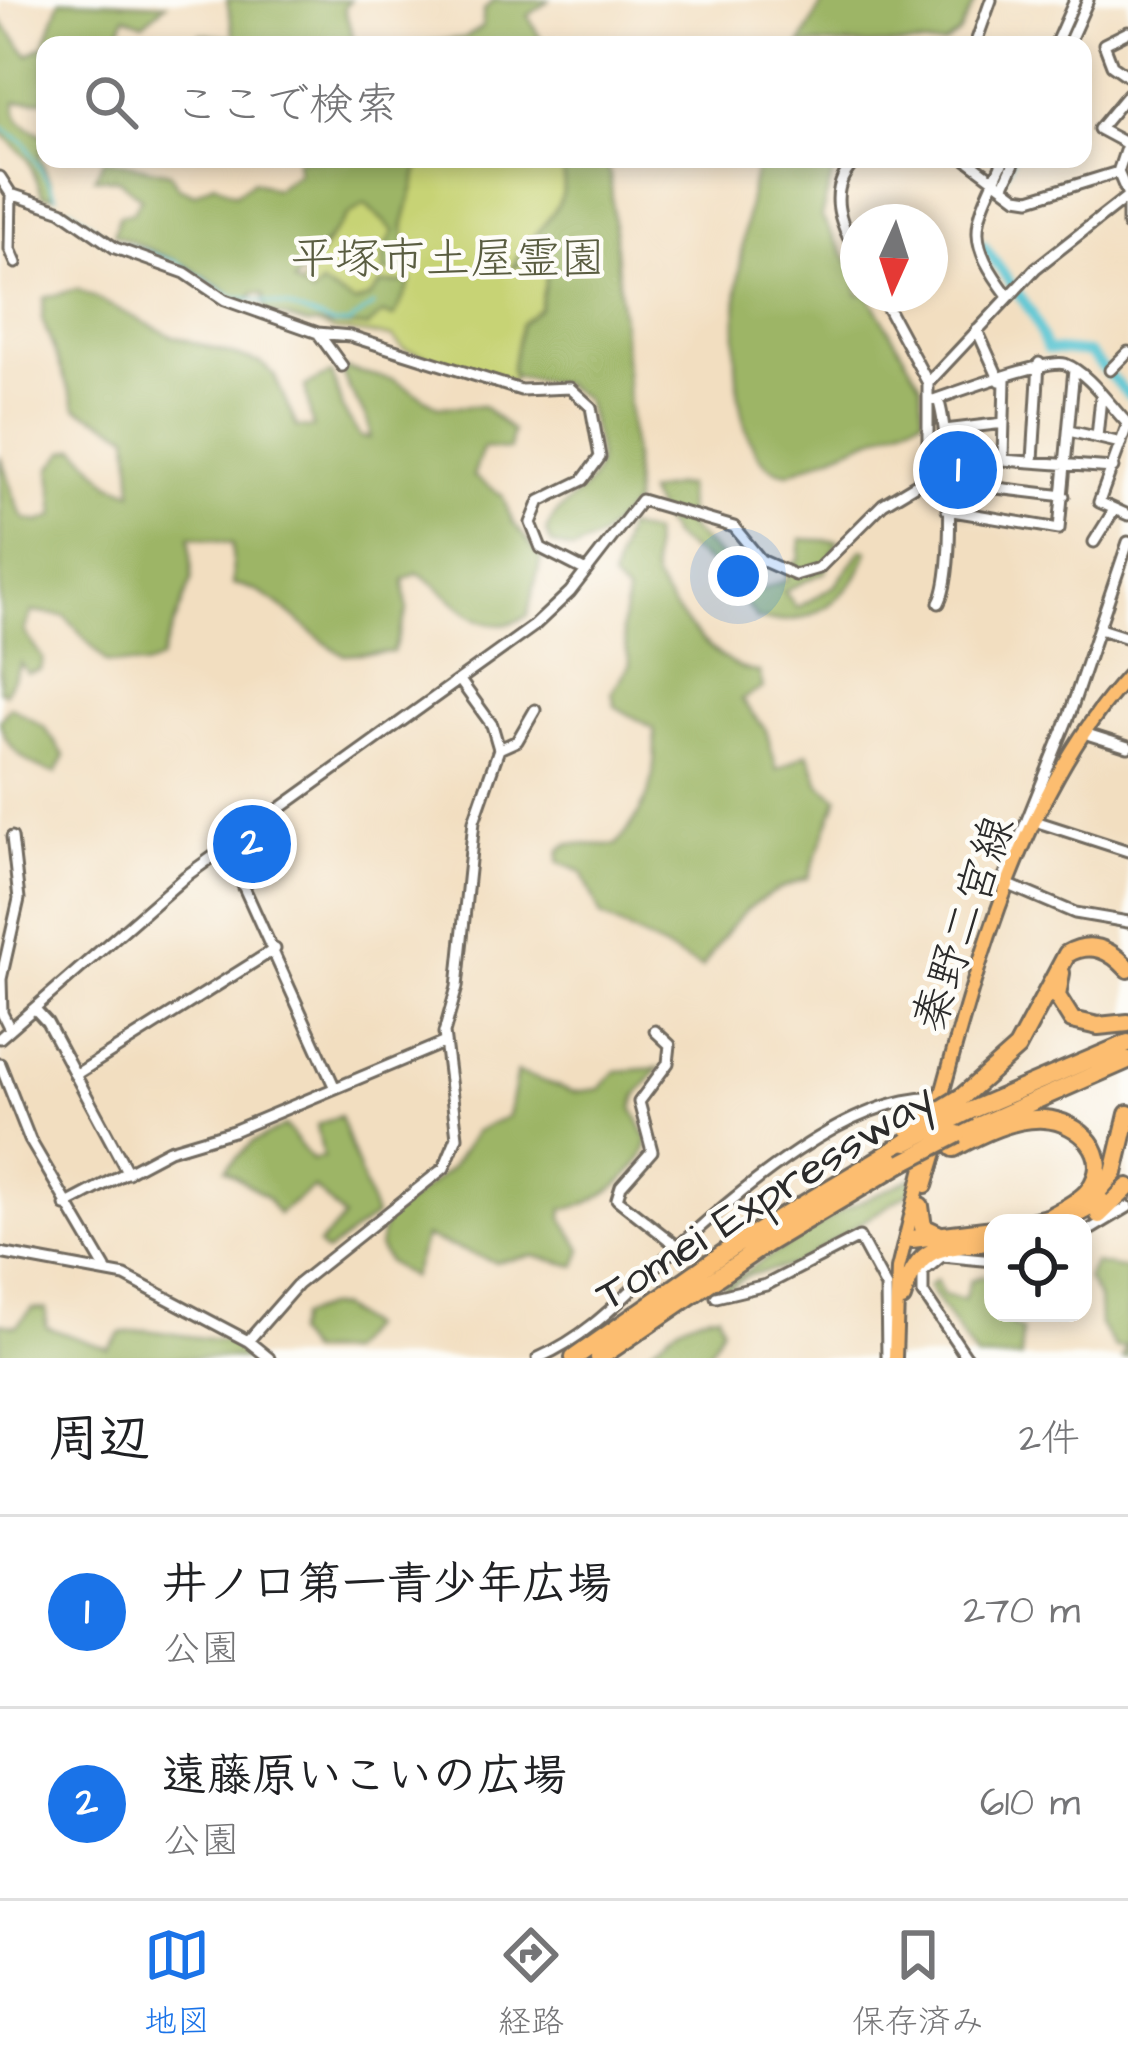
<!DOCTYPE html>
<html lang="ja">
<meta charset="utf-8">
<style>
:root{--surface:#fff;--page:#f6f6f6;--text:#202124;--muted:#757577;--line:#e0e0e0;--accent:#1a73e8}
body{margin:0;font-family:"Architects Daughter","Klee One",sans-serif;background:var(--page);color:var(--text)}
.controls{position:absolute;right:36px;bottom:36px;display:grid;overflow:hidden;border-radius:24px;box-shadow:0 6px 18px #0003}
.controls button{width:108px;height:108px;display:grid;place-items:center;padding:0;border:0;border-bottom:3px solid var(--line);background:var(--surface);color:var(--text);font:60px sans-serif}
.compass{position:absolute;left:840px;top:204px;width:108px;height:108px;border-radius:50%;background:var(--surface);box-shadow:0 6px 18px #0003;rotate:183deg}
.you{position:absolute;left:738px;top:576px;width:42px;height:42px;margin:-30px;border:9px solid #fff;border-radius:50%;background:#1a73e8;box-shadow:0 0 0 18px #1a73e833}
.badge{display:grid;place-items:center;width:78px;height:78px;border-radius:50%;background:var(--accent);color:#fff;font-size:39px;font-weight:700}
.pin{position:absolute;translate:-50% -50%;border:6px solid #fff;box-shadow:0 3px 12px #0006}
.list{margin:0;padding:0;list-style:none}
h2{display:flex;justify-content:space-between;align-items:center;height:156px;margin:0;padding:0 48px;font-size:51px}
h2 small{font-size:39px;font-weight:400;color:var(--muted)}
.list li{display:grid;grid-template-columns:78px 1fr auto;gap:36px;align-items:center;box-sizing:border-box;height:192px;padding:0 48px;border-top:3px solid var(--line)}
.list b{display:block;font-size:45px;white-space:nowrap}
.list p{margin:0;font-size:39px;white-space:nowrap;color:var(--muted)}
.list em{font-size:39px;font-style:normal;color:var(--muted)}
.icon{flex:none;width:66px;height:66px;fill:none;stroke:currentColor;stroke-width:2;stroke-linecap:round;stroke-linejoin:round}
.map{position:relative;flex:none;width:1128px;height:1358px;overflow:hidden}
.search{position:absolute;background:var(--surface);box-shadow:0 6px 18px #0003;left:36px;right:36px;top:36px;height:132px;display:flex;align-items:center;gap:30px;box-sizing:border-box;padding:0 42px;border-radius:24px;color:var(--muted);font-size:45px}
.sheet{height:540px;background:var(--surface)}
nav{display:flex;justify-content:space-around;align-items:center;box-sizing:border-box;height:168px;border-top:3px solid var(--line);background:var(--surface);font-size:33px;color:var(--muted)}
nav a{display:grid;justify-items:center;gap:6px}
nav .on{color:var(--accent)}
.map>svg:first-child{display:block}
.green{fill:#c7d375;stroke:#797f50;stroke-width:3}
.forest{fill:#9db566;stroke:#647048;stroke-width:3}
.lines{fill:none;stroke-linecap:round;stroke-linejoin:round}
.stream{stroke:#58c4d1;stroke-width:3}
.river{stroke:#58c4d1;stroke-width:10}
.minor-casing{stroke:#716a5f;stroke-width:15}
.major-casing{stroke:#716a5f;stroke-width:18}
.highway-casing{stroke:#716a5f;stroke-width:22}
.minor{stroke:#fff;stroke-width:9}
.major{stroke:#fcbd6f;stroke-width:12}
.highway{stroke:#fcbd6f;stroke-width:16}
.highway-bridge-casing{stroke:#716a5f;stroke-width:22;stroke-linecap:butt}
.highway-bridge{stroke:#fcbd6f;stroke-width:16}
.labels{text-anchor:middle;stroke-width:9;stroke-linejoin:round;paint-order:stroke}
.park-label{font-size:45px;fill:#5a5d41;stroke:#fdfcf7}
.street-label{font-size:45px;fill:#2b2b2b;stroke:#fdfcf7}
</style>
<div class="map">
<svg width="1128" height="1358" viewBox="0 0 1128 1358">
<rect width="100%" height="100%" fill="#fdfcf7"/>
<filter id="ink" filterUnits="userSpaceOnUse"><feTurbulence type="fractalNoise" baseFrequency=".00833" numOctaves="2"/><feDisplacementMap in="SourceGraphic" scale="24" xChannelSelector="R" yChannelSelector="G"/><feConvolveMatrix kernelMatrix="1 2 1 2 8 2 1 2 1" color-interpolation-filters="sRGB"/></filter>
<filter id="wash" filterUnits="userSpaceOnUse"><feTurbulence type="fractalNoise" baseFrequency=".004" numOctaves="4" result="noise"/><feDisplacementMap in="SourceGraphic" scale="48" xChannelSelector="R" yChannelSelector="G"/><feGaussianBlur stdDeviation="2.7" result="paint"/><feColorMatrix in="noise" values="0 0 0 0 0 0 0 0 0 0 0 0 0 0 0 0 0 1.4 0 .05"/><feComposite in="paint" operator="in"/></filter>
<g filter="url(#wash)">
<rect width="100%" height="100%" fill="#f2dec0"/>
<path class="green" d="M388,159H563L568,203L543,308L520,331L512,382L403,349L392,337L335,330L284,313L368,177Z"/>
<path class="forest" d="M60,0L166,4L143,24L125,16L116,45H45V100L16,102C13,123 28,127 45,136L40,157L55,196H43L28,159L0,131V20L28,55L44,46Z
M227,0H350L344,7L355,45H197L200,34L234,38Z
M494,0H549L528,16L544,45H405L464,38L482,27L484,10Z
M824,0H976L959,34L944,45H800Z
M105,159L170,173L178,187L195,194L214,183L235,194L253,181L275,189L298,173L297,159H421L403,227L410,269L384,272V251L394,231L365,204L348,215L294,282L312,295L321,285L355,303L370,297L381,284L411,282L394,317L382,314L368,327L306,324L266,312L263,294L254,293L246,304L188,266L114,234L119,216L133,212L141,198L118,179L94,178Z
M559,159H605L610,175L633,458L634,503L601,537L574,550L552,544L546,532C557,499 600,492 598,456C597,437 589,417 585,399L563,384L516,377L511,371L521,324L540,308L548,268L541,258L512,268C527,231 581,207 559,159Z
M759,159H837L821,216L858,278V294H868L921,384L923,417L789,473C704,467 742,214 759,159Z
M77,289L170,335L261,363L274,375L297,427L313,428L305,386L332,373L342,408L360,437L370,438C371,411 345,394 342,368L394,380L439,407L483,406L512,431L509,450L483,448L473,476L502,495L512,521L541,558L527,616C479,646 453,592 418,573L404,580L407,611L393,652L344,655C304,634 279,591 233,584L232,544L190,536L192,579L160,660L145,666L106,662L65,616L32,612L24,631L43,659L41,670L27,673L21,663L5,693L0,691V458C12,479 11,499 25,519L39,522L55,516L51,468L65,451L77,448L111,484L133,492L129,434L76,408L42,319L44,298Z
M672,486H686L689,528L759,591L787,580L786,568L799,560L801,539L838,541L825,572L784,591L797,608L836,585L862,549L868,551C853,598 808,630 757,619L722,572L674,539L647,493Z
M626,527L652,534C654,547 650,570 656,581C674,612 721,672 759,672L763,688L741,700L766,730L777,770L808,753L820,784L838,798L808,878C749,898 735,917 702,968L601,916L582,872L558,862L560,850L568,844L616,845C649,806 658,780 654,729L615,706L612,692L630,664L622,629L627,595L612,580Z
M10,706L44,727L65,756L56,773C30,768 4,748 0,720Z
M659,1068L637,1095L633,1109L648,1140C644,1173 594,1207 563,1209L562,1218L582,1249L576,1266L534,1256L495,1262L425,1237L411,1278L388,1262L379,1247L385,1220L450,1169L475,1132L508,1116L517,1072L574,1092L600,1089L616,1071Z
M340,1116L375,1216L326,1253L318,1245L344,1218L314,1187L278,1214L266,1197L225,1169L252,1143L285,1126L312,1160L323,1157L317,1125Z
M914,1177L911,1191L794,1265L748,1275L727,1289L724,1285L841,1211Z
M1094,1263L1128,1269V1358H1122L1126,1347L1115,1348L1100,1325L1099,1299L1087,1279Z
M983,1276L993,1279V1313H1013L1012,1326L1022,1330L1021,1358H976L928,1286L936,1280L943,1295L964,1300L970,1280Z
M325,1307H339L367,1327L346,1352H308L294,1334L300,1316Z
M33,1308L46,1309V1327L108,1349L121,1333L146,1330L239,1343L244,1358H0V1323L16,1326Z
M718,1313L722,1327L706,1358H641C669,1333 679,1318 718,1313Z"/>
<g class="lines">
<path class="stream" d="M0,126L25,143L57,197
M70,207L105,236
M113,241L179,263L228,295L288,307L333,324H349L373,305"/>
<path class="river" d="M1061,45L1081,0
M996,187L1010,159
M983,245L1032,313L1047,349L1089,353L1128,395"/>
</g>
</g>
<g filter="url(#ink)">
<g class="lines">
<defs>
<path id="minor" d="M1128,32L1104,44L1112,65L1128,76
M975,45L991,0
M1055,45L1075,0
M1068,45L1088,0
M1128,142L1118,172L1128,195
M1127,144L1099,129L1128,94
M858,159C824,188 840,224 858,256
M966,159L1017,197L1030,199L1118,172
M1004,159C974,224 963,237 1009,297
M0,177L11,194L62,211L115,248L185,273L225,300L318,333L350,336L521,390L570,388L591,407L600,457L583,480L540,501L531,523L541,548L586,571
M1004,185L1016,159
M11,194L10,249L16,263
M1128,207V225
M977,330L1000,381
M318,333L342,366
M1110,370L1128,352
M928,383L1036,268L1128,196
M938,399C950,434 956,573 939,603
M928,402C952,394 1047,358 1065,364C1089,373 1110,406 1128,424
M1128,423L1099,502L1128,515
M945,430L1004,423
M1069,431L1121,443
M1097,437L1101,397
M947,456L1113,468
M1003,458L1005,379
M1033,460L1039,363
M946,482L1064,496
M947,510L1059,529L1074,369
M1094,542L1114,510
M1128,542L1070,713L1002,882L1075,913L1128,922
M1100,629L1128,638
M1090,735L1128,747
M499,749L517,741L535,710
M1041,823L1128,851
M227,850L334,1086
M35,1009L47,1022L128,1173
M10,1029L2,1013L1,979L19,899L12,837
M655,1031L670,1045L668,1063L639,1102L652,1151L621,1186L617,1199L687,1254
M0,1038L186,876L534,626L570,592L641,500L734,527L761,560L795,575L819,568L883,504L918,483L928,457V383L880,294
M0,1064L30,1140L105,1268
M75,1075L275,949
M65,1205L169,1150L233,1131L443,1043
M1083,1234L1128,1207
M0,1253L125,1276L248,1341L269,1358
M716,1297L766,1285L859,1237L886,1287L887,1358
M248,1341L297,1285L444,1168L457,1137L444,1033L457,987L474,821L499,749L492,725L461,682
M538,1358C595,1333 628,1291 674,1250C738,1193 852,1092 941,1098
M967,1358L923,1293V1272L942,1256L993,1261"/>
<path id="major" d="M936,1116C976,968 1023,791 1128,676
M926,1186L939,1142
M895,1358L898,1269L928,1147"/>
<path id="highway" d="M1061,973L1057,996L1072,1020L1098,1026L1128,1023
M963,1096L1017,1048L1067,954C1091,940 1111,950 1128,969
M969,1111L1128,1043
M959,1134L1128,1060
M954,1148C980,1134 1014,1117 1044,1119C1079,1121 1115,1155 1089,1190C1080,1202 1063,1209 1050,1217
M1088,1203L1114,1173L1128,1114
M920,1206L923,1227L940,1235
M1099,1215L1128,1187
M1027,1223L1059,1215
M1061,1223L1101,1201
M912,1239L993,1229
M902,1298C920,1240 941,1249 993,1241
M574,1358L731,1248L907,1142
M599,1358L766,1244L902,1163"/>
</defs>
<use href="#minor" class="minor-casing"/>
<use href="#major" class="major-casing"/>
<use href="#highway" class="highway-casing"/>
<use href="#minor" class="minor"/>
<use href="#major" class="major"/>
<use href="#highway" class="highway"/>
<defs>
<path id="highway-bridge" d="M909,1129L963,1096
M907,1142L969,1111
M902,1163L958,1134"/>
</defs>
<use href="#highway-bridge" class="highway-bridge-casing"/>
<use href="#highway-bridge" class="highway-bridge"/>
</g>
</g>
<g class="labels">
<g class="park-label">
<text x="448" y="273">平塚市土屋霊園</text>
</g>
<g class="street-label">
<text transform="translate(962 923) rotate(-71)" y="16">秦野二宮線</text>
<text transform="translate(764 1195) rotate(-32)" y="16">Tomei Expressway</text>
</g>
</g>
</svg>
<div class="controls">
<button><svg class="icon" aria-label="locate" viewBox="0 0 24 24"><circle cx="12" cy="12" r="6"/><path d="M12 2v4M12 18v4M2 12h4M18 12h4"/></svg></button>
</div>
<svg class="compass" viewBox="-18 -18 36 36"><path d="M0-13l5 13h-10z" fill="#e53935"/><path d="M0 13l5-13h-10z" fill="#757577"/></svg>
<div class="you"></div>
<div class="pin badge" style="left:958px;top:470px">1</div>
<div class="pin badge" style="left:252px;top:844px">2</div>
<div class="search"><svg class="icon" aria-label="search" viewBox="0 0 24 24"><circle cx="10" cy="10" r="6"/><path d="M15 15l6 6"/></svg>ここで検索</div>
</div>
<section class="sheet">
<h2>周辺<small>2件</small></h2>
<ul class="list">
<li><span class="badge">1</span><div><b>井ノ口第一青少年広場</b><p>公園</p></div><em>270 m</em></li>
<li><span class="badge">2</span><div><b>遠藤原いこいの広場</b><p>公園</p></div><em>610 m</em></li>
</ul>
</section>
<nav>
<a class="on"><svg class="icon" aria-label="map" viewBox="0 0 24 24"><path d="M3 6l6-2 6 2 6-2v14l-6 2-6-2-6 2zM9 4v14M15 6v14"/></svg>地図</a>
<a><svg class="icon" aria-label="directions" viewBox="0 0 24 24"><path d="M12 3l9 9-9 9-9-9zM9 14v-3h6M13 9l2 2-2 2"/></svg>経路</a>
<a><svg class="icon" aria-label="saved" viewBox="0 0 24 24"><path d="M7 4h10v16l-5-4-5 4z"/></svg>保存済み</a>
</nav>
